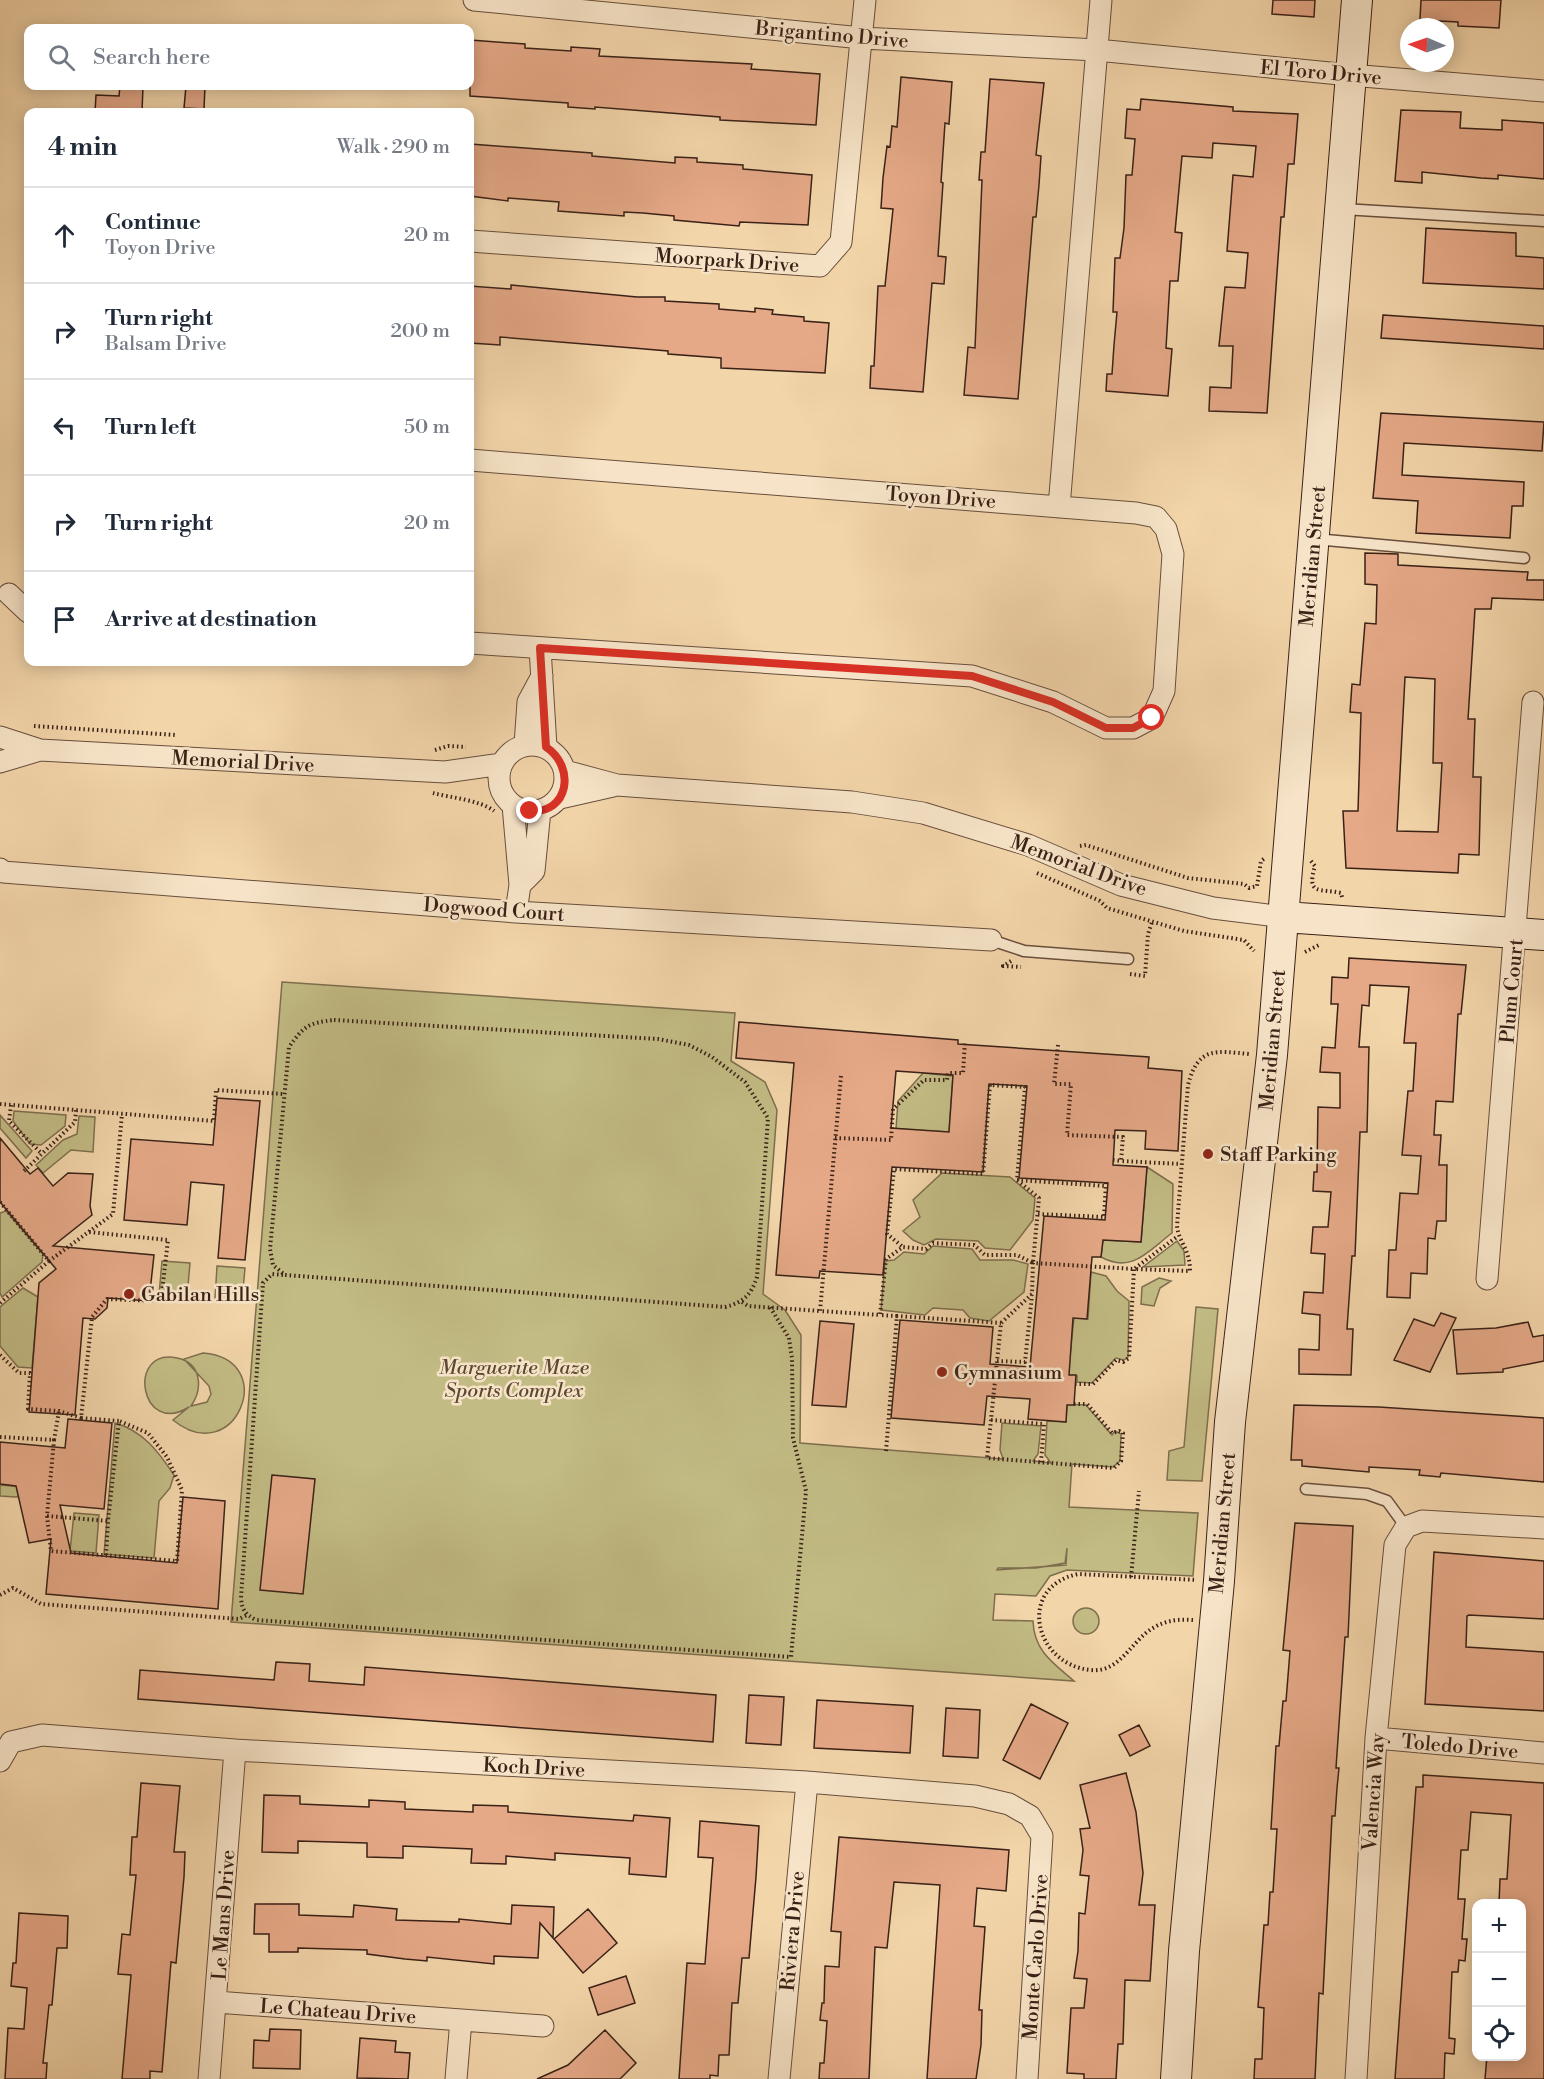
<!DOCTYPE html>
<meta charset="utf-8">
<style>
:root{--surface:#fff;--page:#f2f2f3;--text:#1f2937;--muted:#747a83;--line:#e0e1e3}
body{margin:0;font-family:"Libre Bodoni",serif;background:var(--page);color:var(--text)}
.controls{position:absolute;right:18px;bottom:18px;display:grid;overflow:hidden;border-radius:12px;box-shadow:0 3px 15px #0003}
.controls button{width:54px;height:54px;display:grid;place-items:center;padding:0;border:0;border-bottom:2px solid var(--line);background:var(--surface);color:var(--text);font:30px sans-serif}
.compass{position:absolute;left:1400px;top:18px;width:54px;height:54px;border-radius:50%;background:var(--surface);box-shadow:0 3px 15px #0003;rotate:272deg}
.stop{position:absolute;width:18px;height:18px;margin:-14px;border:4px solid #d93025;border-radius:50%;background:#fff}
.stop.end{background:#d93025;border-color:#fff;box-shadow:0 2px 6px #0008}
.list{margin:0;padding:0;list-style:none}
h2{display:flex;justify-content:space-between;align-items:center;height:78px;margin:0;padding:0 24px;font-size:26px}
h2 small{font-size:20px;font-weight:400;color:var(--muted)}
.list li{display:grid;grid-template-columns:39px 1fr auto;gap:18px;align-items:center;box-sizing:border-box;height:96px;padding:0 24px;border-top:2px solid var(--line)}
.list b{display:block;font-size:22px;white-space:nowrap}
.list p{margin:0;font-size:20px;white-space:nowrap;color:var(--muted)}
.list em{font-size:20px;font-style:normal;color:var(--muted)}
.icon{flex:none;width:33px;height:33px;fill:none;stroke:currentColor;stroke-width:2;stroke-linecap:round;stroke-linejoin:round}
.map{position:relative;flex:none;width:1544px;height:2079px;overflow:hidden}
.search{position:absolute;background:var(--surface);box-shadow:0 3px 15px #0003;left:24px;top:24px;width:450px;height:66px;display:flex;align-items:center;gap:15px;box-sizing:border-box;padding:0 21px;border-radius:12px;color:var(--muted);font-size:22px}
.panel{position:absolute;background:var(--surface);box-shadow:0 3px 15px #0003;left:24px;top:108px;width:450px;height:558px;border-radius:12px}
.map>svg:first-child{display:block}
.green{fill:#c2bb84;stroke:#7e6e4e;stroke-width:1.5;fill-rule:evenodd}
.building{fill:#e6a988;stroke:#3a2117;stroke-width:1.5;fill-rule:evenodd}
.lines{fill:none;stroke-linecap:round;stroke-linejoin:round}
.lane-casing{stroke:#684e3c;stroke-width:13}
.street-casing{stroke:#684e3c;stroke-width:23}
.secondary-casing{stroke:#3a2117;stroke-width:32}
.path{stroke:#3a2117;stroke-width:4;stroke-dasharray:1.5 3;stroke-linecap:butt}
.lane{stroke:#f7e4c8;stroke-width:10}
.street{stroke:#f7e4c8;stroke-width:21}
.secondary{stroke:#f7e4c8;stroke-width:30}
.route{stroke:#d93025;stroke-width:8}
.poi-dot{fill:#8f2418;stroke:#f7e4c8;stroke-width:2}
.labels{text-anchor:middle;stroke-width:5;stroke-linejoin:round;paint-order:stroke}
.street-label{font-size:20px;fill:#3a2117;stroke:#f7e4c8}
.poi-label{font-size:20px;fill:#3a2117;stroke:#f7e4c8;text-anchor:start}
.park-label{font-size:20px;font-style:italic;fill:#5c4832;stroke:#f7e4c8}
</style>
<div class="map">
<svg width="1544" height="2079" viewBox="0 0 1544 2079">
<rect width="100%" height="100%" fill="#f3d5aa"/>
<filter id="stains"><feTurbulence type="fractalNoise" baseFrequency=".00333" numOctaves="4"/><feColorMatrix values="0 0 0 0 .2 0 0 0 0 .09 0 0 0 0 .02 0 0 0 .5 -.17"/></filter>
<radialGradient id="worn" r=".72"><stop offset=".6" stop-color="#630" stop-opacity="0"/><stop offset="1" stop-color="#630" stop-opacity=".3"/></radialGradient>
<path class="green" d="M282,982L735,1013L731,1061L765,1082L777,1110L763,1294L785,1310L801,1335L800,1443L1003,1459L1000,1450L1002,1423L1041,1426L1038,1454L1033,1461L1051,1463L1045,1455L1047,1421L1066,1422L1067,1404L1086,1405L1112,1435L1115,1431L1121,1434L1120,1461L1113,1467L1072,1464L1069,1507L1198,1513L1193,1576L1067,1570L1050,1576L1036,1596L995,1594L993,1620L1033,1621C1034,1651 1053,1663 1074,1681L231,1622ZM1067,1548L1066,1565L997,1570L998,1568H1036L1065,1563Z
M923,1073L953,1076L949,1132L896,1129L898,1101Z
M14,1111L66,1115L65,1126L41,1145L30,1144L13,1121Z
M0,1115L32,1151L26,1158L0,1128Z
M79,1116L95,1117L93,1152L71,1150L43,1173L36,1165L63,1140L77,1134Z
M1147,1167L1173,1184L1172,1233C1148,1251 1132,1274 1101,1257L1103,1240L1141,1242Z
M942,1173L1010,1177L1035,1198L1033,1220L1010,1250L985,1248L978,1241L936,1239L924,1245L913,1240L903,1231L920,1217L913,1200Z
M6,1211L43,1254L42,1262L2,1297L0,1293V1213Z
M1177,1241L1184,1251L1185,1265L1143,1267Z
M933,1246L972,1249L980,1260H1013L1028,1264L1024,1292L989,1321L970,1318L963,1310L933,1308L925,1315L881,1310L885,1261L894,1260L904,1252L924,1254Z
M162,1261L190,1263L187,1297L159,1295Z
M217,1266L245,1268L242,1301L215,1299Z
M1091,1272L1106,1276L1117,1291L1129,1301L1128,1357L1124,1360L1116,1358L1092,1383L1077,1382V1376L1068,1375L1074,1318L1088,1319Z
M1159,1278L1171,1281L1160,1288L1154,1306L1141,1304L1142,1287Z
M23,1288L38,1297L32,1368L18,1367L0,1346V1307Z
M1196,1307L1218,1309L1202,1481L1167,1480L1169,1451L1184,1447Z
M203,1353C281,1359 235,1471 173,1420L189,1407C140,1438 126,1347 177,1358C202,1363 203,1389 191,1406L207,1402L211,1394L209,1386L184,1359Z
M115,1423C143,1431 158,1451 174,1475L170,1488L159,1501L154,1558L104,1554Z
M0,1485L35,1488V1494L16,1497L0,1496Z
M74,1513L99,1515L96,1553L70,1551Z
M1073 1621a13 13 0 1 1 26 0a13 13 0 1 1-26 0Z"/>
<path class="building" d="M1273,0H1315L1314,17L1272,14Z
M1421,0H1501L1499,28L1458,26V22L1420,20Z
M470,40L525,44V48L571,51V47L600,49L599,56L752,64L751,69L820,74L816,125L720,120V117L595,107V109L568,107V103L470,96Z
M901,77L952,82L949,124L945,123L941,182L943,183L938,256L946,257L944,284L932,283L923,392L870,388L871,366H874L878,286H885L893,209L881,208L883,178L887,146L890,147L892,126L897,127Z
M990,79L1044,83L1036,155L1041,156L1039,185L1036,217H1033L1018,399L964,395L968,347L975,348L982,180H979L981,152H985Z
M120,86H143L142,112H95L96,95L119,96Z
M186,86H205L204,109L184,108Z
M1141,99L1233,107V111L1298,114L1294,164H1288L1284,217H1281L1267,413L1209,411L1210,387L1231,388L1233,346H1219L1225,287L1245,288L1248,253L1227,251L1233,175L1253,177L1256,146L1213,143L1212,158L1182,156L1175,232L1182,233L1178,281H1170L1166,348L1172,349L1168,396L1106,391L1107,374H1112L1114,345L1117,312H1113L1115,258H1120L1124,228L1126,175H1132L1135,139L1125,138L1127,109L1140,110Z
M1401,110L1461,112L1460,128L1502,130V120L1544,123V179L1498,175V179L1481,178L1422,172V183L1395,181Z
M470,144L592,153V156L675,163V157L697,158V162L743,165V169L812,175L808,225L740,222L739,226L674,220V216L643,213L624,212V216L558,211L559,202L508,198V201L470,196Z
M1426,228L1516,233V256L1544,258V289L1423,283Z
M511,285L637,297H665V301L719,304V309L755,312V308L773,310L772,314L804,317V321L829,323L825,373L721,368V358L668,354V351L633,348L500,337V345L470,343V286L511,289Z
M1383,315L1544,326V349L1381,338Z
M1381,413L1544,422L1542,451L1404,443L1402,475L1524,482L1523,506H1512L1510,538L1416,533L1418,501L1373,498Z
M1365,553L1398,554V565L1528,572L1527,580H1544V600L1492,598L1491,609H1475L1468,719H1475L1473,777H1481L1479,855L1459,854L1458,873L1346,868L1343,811H1358L1361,713L1350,712L1352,684L1360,685L1365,623L1376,624L1377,585L1365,584ZM1405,677L1435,679L1433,763H1442L1438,832L1397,831Z
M1349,958L1466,965L1461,1014H1458L1453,1102L1436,1101L1434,1135H1441L1439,1165H1447L1446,1221H1437L1435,1239L1428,1238L1427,1274L1411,1273L1410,1298L1387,1297L1389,1250H1396L1400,1193L1418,1194L1421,1156L1402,1155L1408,1091H1413L1416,1043H1404L1409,987L1370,985L1369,1006L1362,1005L1359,1047H1369L1367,1132H1360L1355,1256H1352L1347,1329H1353L1351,1375L1299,1374V1349L1319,1350L1320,1315L1302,1313L1304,1292L1323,1293L1325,1254L1311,1253L1313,1227H1328L1331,1192L1313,1191L1314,1172H1317L1318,1107L1340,1108V1073L1320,1072L1322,1047L1335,1048L1338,1004H1331L1332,977L1348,978Z
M739,1022L958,1040V1044L1149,1057L1148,1068L1182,1071L1178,1151L1145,1149L1146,1131L1115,1130L1113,1165L1147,1167L1141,1242L1103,1240L1101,1257H1092L1087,1319L1073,1318L1069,1375H1076L1074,1405H1067L1066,1422L1028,1419L1030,1399L987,1396L984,1425L891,1418L900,1320L993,1327L990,1364L1030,1367L1044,1216L1105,1220L1108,1183L1019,1178L1027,1086L989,1084L983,1172L892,1167L883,1275L820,1271L819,1278L776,1275L794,1063L736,1058ZM896,1071L953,1075L949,1132L891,1128Z
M217,1098L260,1101L245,1260L218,1258L224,1185L191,1182L187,1225L124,1220L131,1139L213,1145Z
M0,1138L30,1174L38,1168L53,1186L68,1173L93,1174L90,1206L92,1215L53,1246L154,1255L149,1301L108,1298L107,1308L95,1319L83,1318L75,1415L29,1412L39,1283L56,1269L0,1202Z
M1441,1313L1456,1318L1430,1372L1394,1360L1414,1319L1434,1326Z
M820,1321L854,1324L846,1407L812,1405Z
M1528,1322L1533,1337L1544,1335V1361L1503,1369V1372L1457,1374L1453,1330L1496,1328Z
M1294,1405L1379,1407L1544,1418V1482L1441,1473L1440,1477L1419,1475L1420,1470L1369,1467V1472L1302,1466V1460H1291Z
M68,1419L112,1423L104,1509L60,1505L71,1553L177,1563L183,1497L225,1501L218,1609L46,1594L51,1539L29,1543L16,1486L0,1484V1442L65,1448Z
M272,1475L315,1479L303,1594L260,1590Z
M1295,1523L1353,1526L1348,1637H1345L1336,1768H1339L1337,1788L1335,1816H1332L1323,1994L1319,1993L1315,2079H1254L1255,2059H1262L1264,2008L1258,2007L1264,1925H1268L1270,1892H1273L1277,1829H1271L1276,1746H1279L1283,1701H1286L1290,1651L1283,1650Z
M1434,1552L1544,1561V1619L1469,1615L1467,1616L1466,1647L1544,1652V1711L1425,1704Z
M276,1662L310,1664L309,1681L364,1685L365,1667L716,1695L713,1742L138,1699L140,1670L274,1680Z
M749,1695L784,1697L781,1745L746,1743Z
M817,1700L913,1706L910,1753L814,1748Z
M1031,1704L1068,1723L1040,1779L1003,1760Z
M946,1708L980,1710L978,1758L943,1756Z
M1139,1725L1150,1746L1130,1756L1119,1735Z
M1126,1773L1136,1812L1143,1873L1139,1905H1155L1150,1981L1125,1980L1123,2044H1118L1116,2079H1084V2074L1067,2073L1071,2008H1084L1087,1979L1074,1978L1078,1951L1079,1913L1085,1914L1089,1876L1080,1875L1083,1850L1080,1829L1090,1828L1080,1785Z
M1423,1775L1544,1783V2079H1485L1487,2056H1521V1904H1499L1500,1879H1507L1511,1815L1471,1812L1468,1850H1461L1458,1899H1465L1462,1939H1467L1465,1961L1459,1960L1458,1972H1452L1449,2038L1455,2039L1454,2054L1445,2053L1444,2079H1395L1416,1787H1423Z
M141,1783L180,1786L174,1852H185L184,1877L176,1963L171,1962L162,2072L150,2071V2079H122L131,1975L118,1974L122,1934L130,1935L136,1875H130L132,1837H137Z
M264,1795L300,1796V1804L369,1807V1800L405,1802V1809L473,1812V1805L508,1806V1812L633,1821L634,1815L670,1818L666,1877L629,1874L630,1858L555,1853V1860L506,1856V1864L471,1863L472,1849L403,1846V1858L367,1857V1843L298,1841V1853L262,1852Z
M700,1821L759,1826L756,1877L749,1958H742L738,2003H732L729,2055H719L718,2076L710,2075V2079H679L687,1963L705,1964L713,1858L698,1857Z
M839,1837L1009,1850L1006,1891L977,1888L974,1926L985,1927L979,2010H982L981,2045L976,2079H927L940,1885L894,1882L887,1948L875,1947L869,2079H819L820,2063H824L827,2021L820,2020L822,2003H824L825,1966L839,1967L841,1932L831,1931Z
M255,1904H299V1915L353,1917L354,1905L397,1909L396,1920L459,1922V1919L511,1924L512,1905L554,1907L553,1938L540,1923L538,1958L494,1956V1964L427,1957V1961L405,1959L367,1954V1950L298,1948V1952H269V1934H254Z
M588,1909L617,1943L583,1973L554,1939Z
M19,1913L68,1916L67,1948H57L52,2005H49L43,2063H47L46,2079H5L8,2028L24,2029L27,1988L11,1986L13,1963H16Z
M626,1976L635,2003L598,2015L589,1988Z
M270,2029L301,2030L300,2069L253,2068L254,2040L269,2041Z
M605,2030L636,2063L620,2079H537L568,2065Z
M360,2038L396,2041L395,2052L410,2053L408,2079L357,2078Z"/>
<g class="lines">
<defs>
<path id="lane" d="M1343,209L1544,221
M1315,539L1524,558
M991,940L1024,951L1128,959
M1306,1489L1367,1494L1387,1501L1406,1527"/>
<path id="street" d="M474,0L862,38L1097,50L1350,75L1544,91
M470,241L820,266L841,242L865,0
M470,460L1136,513L1156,517L1166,529L1173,554L1164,691L1152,718L1133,728H1106L1053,702L972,676L470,643
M1059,507L1101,0
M9,594L28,612
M540,648L546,747
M0,737L40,750L445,772L502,764
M499 778a33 33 0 1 1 66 0a33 33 0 1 1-66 0Z
M525,745L528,702L542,676
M0,762L40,750
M565,771L617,785L852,802L923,813L1028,845L1121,885L1213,908L1284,917
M560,798L613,786
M513,805L520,885L516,912
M0,869L3,872L516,912L991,940
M520,885L534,871L540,810
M1487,1279L1533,702
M1376,1738L1544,1753
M0,1761L11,1742L42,1735L235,1750L807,1782L975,1796L1009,1804L1030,1816L1042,1836L1027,2079
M216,2002L543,2026
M209,2079L235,1750
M456,2079L461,2020
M779,2079L807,1782
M1356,2079L1376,1738L1395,1545L1406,1527L1422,1521L1544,1528"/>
<path id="secondary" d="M1284,917L1544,935
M1176,2079L1184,1951L1219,1581L1230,1422L1272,1055L1357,0"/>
</defs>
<use href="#lane" class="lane-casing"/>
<use href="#street" class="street-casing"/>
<use href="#secondary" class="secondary-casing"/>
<path class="path" d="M34,726L176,735
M435,750L448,746L466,747
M433,793C452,798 480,800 494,811
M1080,846L1086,845L1188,878L1244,884L1249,888L1257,886L1261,861L1265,858
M1311,861L1315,866C1306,896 1320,888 1341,893L1342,897
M1037,873L1100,901L1107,908L1184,931L1244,940L1254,951
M1305,952L1319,945
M1011,961L1003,966L1021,967
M1130,974L1145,976L1148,934L1152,922
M334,1020L658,1039L689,1045L712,1057L745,1082L768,1118L757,1277C751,1295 744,1302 725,1307L285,1275L273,1265L270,1249L289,1047C304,1026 308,1023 334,1020Z
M1058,1045L1054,1084H1071L1067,1135L1123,1137L1121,1161L1181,1164
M841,1076L820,1311L880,1315
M0,1104L214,1121L216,1090L284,1094
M11,1105L9,1121L42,1154
M835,1138L891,1140L893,1109L924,1080H947L948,1073H963L965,1041
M1113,1160L1121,1161
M24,1171L75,1122L76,1110
M1017,1180L1106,1186
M0,1202L49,1261L113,1214L122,1114
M1038,1214L1104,1217L1106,1183
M283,1275L272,1274L263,1283L241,1598C242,1610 245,1614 256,1620L791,1657L806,1491L793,1438L792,1359L789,1338L770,1307
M742,1302L748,1306L820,1311
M0,1303L49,1261
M897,1316L880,1315L886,1259L903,1247L926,1249L933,1243L974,1245L985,1255H1017L1033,1263L1039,1198L1017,1180L1025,1087L990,1085L983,1174L894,1169L887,1234L903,1247
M0,1355L19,1373H30L28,1409L59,1411L81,1418L92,1317L107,1299L161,1301L168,1240L89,1232
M997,1361L1025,1362L1032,1295
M1075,1384H1093L1116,1360L1123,1362L1129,1358L1134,1269L1190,1271C1190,1249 1179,1243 1177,1226L1188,1085C1198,1046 1216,1051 1249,1054
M1074,1404H1087L1112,1433L1119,1431L1123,1433L1121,1461L1114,1468L987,1458L1001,1323L1032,1294L1033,1263L1134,1269L1178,1236
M991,1420L1044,1424L1041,1462
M0,1437L54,1440L47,1516L108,1521L119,1421L81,1418
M54,1440L59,1411
M886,1451L897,1316L1001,1323
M47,1516L51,1551L177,1561L182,1490L167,1457L148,1433L119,1421
M106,1555L108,1521
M1131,1577L1139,1491
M0,1595L13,1588L41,1604L239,1619L247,1615
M1193,1620C1179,1619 1166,1620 1153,1628C1132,1640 1120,1673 1091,1670C1034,1665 1016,1587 1078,1574L1197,1580"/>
<use href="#lane" class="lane"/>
<use href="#street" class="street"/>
<use href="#secondary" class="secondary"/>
</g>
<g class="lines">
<path class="route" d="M530,811C569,814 576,767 546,747L540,648L972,676L1053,702L1106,728H1133L1152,718"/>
</g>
<g class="poi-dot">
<circle cx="1208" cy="1154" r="6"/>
<circle cx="129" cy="1294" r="6"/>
<circle cx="942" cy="1372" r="6"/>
</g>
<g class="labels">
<g class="street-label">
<text transform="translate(832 34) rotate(5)" y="7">Brigantino Drive</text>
<text transform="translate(1321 72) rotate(5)" y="7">El Toro Drive</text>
<text transform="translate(727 260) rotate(4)" y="7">Moorpark Drive</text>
<text transform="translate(941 497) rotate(4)" y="7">Toyon Drive</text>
<text transform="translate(1312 556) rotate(-85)" y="7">Meridian Street</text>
<text transform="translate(243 761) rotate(3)" y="7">Memorial Drive</text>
<text transform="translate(1079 865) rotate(20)" y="7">Memorial Drive</text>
<text transform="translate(494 909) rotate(4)" y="7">Dogwood Court</text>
<text transform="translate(1511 991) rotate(-85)" y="7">Plum Court</text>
<text transform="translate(1272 1040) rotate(-85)" y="7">Meridian Street</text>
<text transform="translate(1222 1523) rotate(-85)" y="7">Meridian Street</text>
<text transform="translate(1460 1746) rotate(5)" y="7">Toledo Drive</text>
<text transform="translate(534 1767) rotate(3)" y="7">Koch Drive</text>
<text transform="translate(1373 1792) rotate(-86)" y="7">Valencia Way</text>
<text transform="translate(223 1915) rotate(-86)" y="7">Le Mans Drive</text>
<text transform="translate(792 1931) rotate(-85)" y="7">Riviera Drive</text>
<text transform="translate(1035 1957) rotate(-86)" y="7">Monte Carlo Drive</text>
<text transform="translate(338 2011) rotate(4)" y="7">Le Chateau Drive</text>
</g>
<g class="poi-label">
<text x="1220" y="1161">Staff Parking</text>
<text x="141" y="1301">Gabilan Hills</text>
<text x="954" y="1379">Gymnasium</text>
</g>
<g class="park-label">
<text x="514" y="1374">Marguerite Maze<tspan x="514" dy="23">Sports Complex</tspan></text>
</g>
</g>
<rect width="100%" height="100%" filter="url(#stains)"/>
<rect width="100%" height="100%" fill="url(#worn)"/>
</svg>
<div class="controls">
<button>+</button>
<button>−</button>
<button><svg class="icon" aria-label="locate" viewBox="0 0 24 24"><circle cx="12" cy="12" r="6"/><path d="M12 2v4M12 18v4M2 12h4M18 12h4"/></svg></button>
</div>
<svg class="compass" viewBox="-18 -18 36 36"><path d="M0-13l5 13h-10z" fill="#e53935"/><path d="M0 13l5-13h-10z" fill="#747a83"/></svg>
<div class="stop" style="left:1152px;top:718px"></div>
<div class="stop end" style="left:530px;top:811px"></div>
<div class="search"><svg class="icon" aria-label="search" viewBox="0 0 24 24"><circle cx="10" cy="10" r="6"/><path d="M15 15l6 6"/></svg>Search here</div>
<section class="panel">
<h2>4 min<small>Walk · 290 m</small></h2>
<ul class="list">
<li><svg class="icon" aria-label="ahead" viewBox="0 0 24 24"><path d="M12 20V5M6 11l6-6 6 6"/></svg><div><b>Continue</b><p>Toyon Drive</p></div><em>20 m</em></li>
<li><svg class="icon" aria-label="right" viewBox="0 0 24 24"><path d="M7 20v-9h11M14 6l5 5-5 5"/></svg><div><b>Turn right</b><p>Balsam Drive</p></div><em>200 m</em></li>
<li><svg class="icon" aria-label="left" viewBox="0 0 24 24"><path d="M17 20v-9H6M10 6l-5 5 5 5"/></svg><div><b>Turn left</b></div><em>50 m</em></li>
<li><svg class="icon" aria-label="right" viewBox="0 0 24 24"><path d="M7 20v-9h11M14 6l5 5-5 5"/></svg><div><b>Turn right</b></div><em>20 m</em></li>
<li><svg class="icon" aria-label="arrive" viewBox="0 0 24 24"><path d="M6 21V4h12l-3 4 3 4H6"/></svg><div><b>Arrive at destination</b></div></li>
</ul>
</section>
</div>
